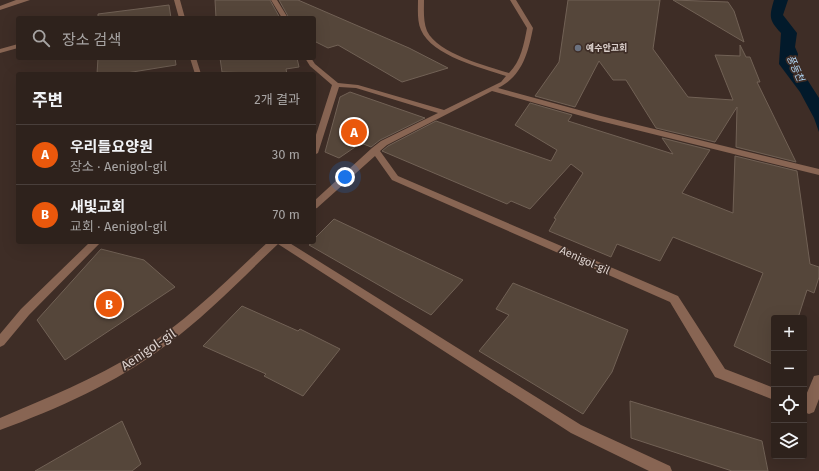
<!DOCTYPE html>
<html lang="ko">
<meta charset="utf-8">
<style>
:root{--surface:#2e221c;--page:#3a2f29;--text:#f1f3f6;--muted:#a7a4a3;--line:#493f3b;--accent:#ea580c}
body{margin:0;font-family:"Fira Sans","Noto Sans KR",sans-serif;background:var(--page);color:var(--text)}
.controls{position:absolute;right:12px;bottom:12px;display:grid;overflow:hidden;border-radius:4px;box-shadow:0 4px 16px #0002}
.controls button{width:36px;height:36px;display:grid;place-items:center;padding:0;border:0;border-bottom:1px solid var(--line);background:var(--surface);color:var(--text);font:20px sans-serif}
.you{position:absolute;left:345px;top:177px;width:14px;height:14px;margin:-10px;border:3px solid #fff;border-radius:50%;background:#1a73e8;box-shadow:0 0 0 6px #1a73e833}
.badge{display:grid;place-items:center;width:26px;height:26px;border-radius:50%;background:var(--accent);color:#fff;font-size:13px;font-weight:700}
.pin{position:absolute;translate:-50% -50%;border:2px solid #fff;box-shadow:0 1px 4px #0006}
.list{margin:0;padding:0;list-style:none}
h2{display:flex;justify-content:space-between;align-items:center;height:52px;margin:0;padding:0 16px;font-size:17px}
h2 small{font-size:13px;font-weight:400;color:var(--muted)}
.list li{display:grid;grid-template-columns:26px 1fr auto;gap:12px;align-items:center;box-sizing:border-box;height:60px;padding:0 16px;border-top:1px solid var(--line)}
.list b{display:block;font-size:15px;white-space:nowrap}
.list p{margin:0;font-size:13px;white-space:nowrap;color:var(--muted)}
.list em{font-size:13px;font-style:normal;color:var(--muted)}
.icon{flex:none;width:22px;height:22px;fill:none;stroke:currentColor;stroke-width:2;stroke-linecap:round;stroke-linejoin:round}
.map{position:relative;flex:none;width:819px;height:471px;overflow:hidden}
.search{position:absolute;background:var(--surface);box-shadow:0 4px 16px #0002;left:16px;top:16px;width:300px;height:44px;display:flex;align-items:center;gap:10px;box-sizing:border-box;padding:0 14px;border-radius:4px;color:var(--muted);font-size:15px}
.panel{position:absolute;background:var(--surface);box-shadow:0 4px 16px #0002;left:16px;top:72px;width:300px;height:172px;border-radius:4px}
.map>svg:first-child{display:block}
.water{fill:#021a2b}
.building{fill:#55463a;stroke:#716155}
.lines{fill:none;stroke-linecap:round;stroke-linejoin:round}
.minor{fill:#886553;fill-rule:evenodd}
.worship-dot{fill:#6b7280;stroke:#3e2d26;stroke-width:1.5}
.labels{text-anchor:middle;stroke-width:3.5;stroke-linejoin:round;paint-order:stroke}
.far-poi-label{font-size:9px;font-weight:bold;fill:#ddd2ce;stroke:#3e2d26;text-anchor:start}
.far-water-label{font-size:10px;font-style:italic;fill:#b1d7f6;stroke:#3e2d26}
.street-label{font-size:11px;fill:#ddd2ce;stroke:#3e2d26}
.near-street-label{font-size:13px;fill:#ddd2ce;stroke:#3e2d26}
</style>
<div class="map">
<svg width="819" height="471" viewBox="0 0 819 471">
<rect width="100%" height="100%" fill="#3e2d26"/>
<path class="water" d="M774,0H788L783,15L797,33L795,47L798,54L796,62L819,98V132L814,118L800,92L779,64L781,33C769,20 769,17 774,0Z"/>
<path class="building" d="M215,0H270L280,18H216Z
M279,0H298L409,48L448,68L402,82L338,45L328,48L314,41V18H289Z
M568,0H660L653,49L688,97L733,100L715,55L740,56V45L746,57H750L760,82H757L796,162L736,147L737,107L715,142L656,128L626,80H613L599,61L575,107L535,96L559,62Z
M673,0L728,2L734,11L744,42Z
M169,5L171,18H98V14Z
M98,58H175L176,65L120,74H97Z
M220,58H297L299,67L286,69L287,74L222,72Z
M350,92L425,118L380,140L371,147L361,143L339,158L325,152L340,97Z
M530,103L572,115L568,121L673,154L662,138L710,150L682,193L733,213L735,156L797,171L810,264L819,267V277L814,293L807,290L798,318H774V365L734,346L763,273L673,237L660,261L617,244L611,257L549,231L556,219L554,218L583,173L571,164L530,209L511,201L507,204L382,151L388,146L436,121L551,161L557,150L515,125Z
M334,219L463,280L431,315L309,245L314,242V239Z
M101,249L144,260L175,287L65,360L37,320Z
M513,283L628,330L612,372L583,414L479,351L509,315L496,309Z
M242,306L298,331L300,329L340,349L303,396L264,376L266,374L203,346Z
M630,401L762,441L768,471H732L631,438Z
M122,421L141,464L132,471H35Z"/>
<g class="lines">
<path class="minor" d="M16,0H30L0,10V6Z
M174,0H180L185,18H179Z
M271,0H277L288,18H282Z
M418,0H424C424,10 423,21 427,31C438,54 487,66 509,73C521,61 524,44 527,28L510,0H516L533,28C528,54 522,76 498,88L601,116L819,169V175L596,120L492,91L387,145L380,151L398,176L678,296L725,369L774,388V400L715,377L670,302L392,180L375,156L317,208L314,209V201L372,148L381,141L438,113L356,88L339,87L318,153L314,155V141L332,85L310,66L305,58H311L315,64L338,83L358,85L444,110L501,82L506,76C482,68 432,56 421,30C417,21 418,10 418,0Z
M18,44V48L0,53V49Z
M190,58H196L201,74H195Z
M90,242H101L29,315L4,345L0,347V334L21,309Z
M268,242H288L581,425L670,466L672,471H649L571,433L278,244C241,279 206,316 165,346C116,383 57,409 0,430V418C47,398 94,379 138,352C186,322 226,281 268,242Z
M819,375V399L814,412L809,414L804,412V400L814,376Z"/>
</g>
<circle class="worship-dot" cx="578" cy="48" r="4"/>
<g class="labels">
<g class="far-poi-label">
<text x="586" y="51">예수안교회</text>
</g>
<g class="far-water-label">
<text transform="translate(796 68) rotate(66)" y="4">풍동천</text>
</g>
<g class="street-label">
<text transform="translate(585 260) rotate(24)" y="4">Aenigol-gil</text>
</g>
<g class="near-street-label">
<text transform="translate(148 349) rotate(-34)" y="5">Aenigol-gil</text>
</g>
</g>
</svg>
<div class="controls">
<button>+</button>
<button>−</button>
<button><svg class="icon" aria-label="locate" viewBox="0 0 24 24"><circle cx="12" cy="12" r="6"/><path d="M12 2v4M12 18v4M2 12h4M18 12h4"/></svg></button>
<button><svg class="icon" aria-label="layers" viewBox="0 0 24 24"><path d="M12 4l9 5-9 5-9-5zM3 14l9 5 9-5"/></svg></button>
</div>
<div class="you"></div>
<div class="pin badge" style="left:354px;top:132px">A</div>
<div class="pin badge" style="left:109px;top:304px">B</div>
<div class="search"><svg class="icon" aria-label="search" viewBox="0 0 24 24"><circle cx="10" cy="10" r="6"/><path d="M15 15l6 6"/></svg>장소 검색</div>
<section class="panel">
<h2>주변<small>2개 결과</small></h2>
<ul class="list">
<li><span class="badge">A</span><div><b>우리들요양원</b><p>장소 · Aenigol-gil</p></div><em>30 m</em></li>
<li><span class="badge">B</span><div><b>새빛교회</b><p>교회 · Aenigol-gil</p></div><em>70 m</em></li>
</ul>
</section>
</div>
